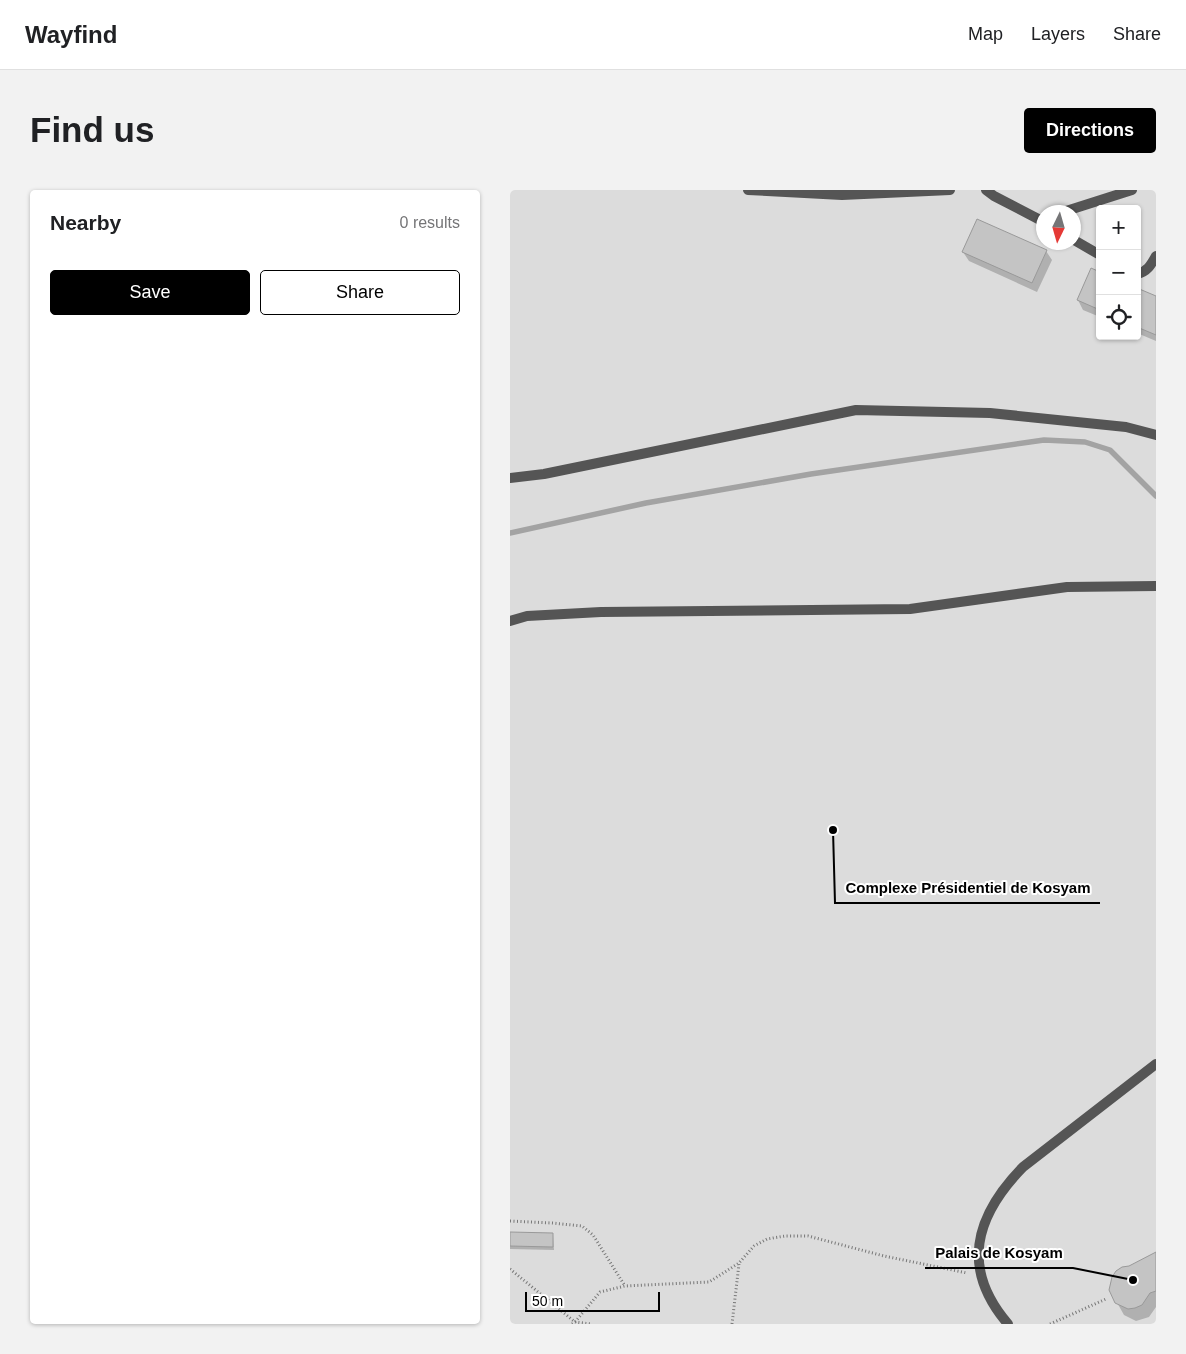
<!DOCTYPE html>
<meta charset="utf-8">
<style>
:root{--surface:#fff;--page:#f2f2f2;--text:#202124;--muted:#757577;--line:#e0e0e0;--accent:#000}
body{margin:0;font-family:Arial,sans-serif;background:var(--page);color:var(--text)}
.controls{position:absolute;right:15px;top:15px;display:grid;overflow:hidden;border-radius:5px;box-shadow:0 1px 4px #0004}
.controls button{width:45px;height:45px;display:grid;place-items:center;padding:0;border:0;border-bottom:1px solid var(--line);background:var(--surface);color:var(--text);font:25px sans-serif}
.compass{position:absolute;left:526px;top:15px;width:45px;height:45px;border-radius:50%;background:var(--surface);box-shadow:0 1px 4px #0004;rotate:185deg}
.scale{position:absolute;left:15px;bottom:12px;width:135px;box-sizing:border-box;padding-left:5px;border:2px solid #000;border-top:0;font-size:14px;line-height:18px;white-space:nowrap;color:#000;-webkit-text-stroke:4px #fff;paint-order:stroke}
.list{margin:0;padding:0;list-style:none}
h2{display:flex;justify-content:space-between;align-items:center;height:65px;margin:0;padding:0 20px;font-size:21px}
h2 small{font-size:16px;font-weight:400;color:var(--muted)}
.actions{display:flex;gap:10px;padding:15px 20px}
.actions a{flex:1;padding:11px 0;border:1px solid var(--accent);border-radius:5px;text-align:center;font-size:18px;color:var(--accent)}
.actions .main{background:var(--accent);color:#fff}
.icon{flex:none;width:28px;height:28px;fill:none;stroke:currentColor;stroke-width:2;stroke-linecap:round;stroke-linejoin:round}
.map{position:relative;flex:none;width:646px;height:1134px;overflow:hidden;border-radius:5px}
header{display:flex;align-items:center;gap:30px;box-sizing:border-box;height:70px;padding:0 25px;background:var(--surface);border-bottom:1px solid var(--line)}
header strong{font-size:24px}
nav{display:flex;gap:28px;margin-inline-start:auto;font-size:18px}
.intro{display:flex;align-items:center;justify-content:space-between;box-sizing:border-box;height:120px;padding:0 30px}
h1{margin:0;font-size:35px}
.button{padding:12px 22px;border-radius:5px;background:var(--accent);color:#fff;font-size:18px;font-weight:700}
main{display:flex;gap:30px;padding:0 30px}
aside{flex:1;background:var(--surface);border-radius:5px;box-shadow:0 1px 4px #0004}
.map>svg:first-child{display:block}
.green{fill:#dcdcdc;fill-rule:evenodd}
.shadow{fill:#0003}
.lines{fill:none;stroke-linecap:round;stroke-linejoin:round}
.stream{stroke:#a3a3a3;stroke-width:5.5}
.building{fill:#c4c4c4;stroke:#999}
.path{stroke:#777;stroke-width:3;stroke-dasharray:1 2.5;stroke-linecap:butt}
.service{stroke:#555;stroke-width:10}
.leader{fill:none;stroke:#000;stroke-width:2}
.callout-dot{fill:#000;stroke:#fff;stroke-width:2}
.callout-label{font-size:15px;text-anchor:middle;font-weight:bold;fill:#000;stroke:#fff;stroke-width:4;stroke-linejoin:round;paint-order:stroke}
</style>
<header>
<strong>Wayfind</strong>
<nav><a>Map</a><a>Layers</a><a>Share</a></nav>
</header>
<div class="intro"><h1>Find us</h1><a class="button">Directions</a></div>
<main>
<aside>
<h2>Nearby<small>0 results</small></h2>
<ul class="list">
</ul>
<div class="actions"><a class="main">Save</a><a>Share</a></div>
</aside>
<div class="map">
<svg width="646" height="1134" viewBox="0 0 646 1134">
<rect width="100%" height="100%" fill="#fff"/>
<path class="green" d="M0,0H646V1134H0ZM590,19H627V146H590ZM534,22H564V52H534Z"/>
<path class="shadow" d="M536,61L542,70L527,102L459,71L453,62Z
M590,83V127L573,120L568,110Z
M627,99L646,107V151L627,143Z
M0,1044H43L44,1060L0,1059Z
M646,1064V1117L639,1127L626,1131L614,1125L600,1100V1094L607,1082L620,1077Z"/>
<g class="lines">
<path class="stream" d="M0,343L136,313L301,284L534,250L575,252L600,260L646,306"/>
</g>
<path class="building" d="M467,29L537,60L522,93L452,62Z
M581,78L590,82V120L567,110Z
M627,98L646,106V145L627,137Z
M0,1042L43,1043V1057L0,1056Z
M646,1062V1101L640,1103L632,1115L625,1118L618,1119L605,1113L599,1100L602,1087L606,1081L612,1077L619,1076Z"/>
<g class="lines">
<path class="path" d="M0,1031L42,1033L72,1036L83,1045L115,1096
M0,1079L65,1132L90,1102L115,1096L199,1092L229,1073L244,1056L257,1049L275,1046H298L374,1066L457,1083
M62,1134L65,1132L81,1134
M222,1134L229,1074
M540,1134L596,1109"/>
<path class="service" d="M238,0L332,5L440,0
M476,0L484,6L534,32
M553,22L622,0
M564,50L590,65
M627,84C637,82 641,75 646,66
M0,288L34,284L346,220L480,223L616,237L646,245
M0,431L17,426L91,422L400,419L557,397L646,396
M498,1134C450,1078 465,1026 513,977L646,874"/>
</g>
<path class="leader" d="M323 640L325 713H590M623 1090L563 1078H415"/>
<g class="callout-dot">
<circle cx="323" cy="640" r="5"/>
<circle cx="623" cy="1090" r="5"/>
</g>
<g class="callout-label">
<text x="458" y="703">Complexe Présidentiel de Kosyam</text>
<text x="489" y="1068">Palais de Kosyam</text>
</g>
</svg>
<div class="controls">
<button>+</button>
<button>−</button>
<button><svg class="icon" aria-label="locate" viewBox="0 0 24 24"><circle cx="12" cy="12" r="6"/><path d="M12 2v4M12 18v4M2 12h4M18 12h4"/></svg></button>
</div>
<svg class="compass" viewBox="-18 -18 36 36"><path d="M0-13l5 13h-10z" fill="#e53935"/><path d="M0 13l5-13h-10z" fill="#757577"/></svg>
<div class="scale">50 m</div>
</div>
</main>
